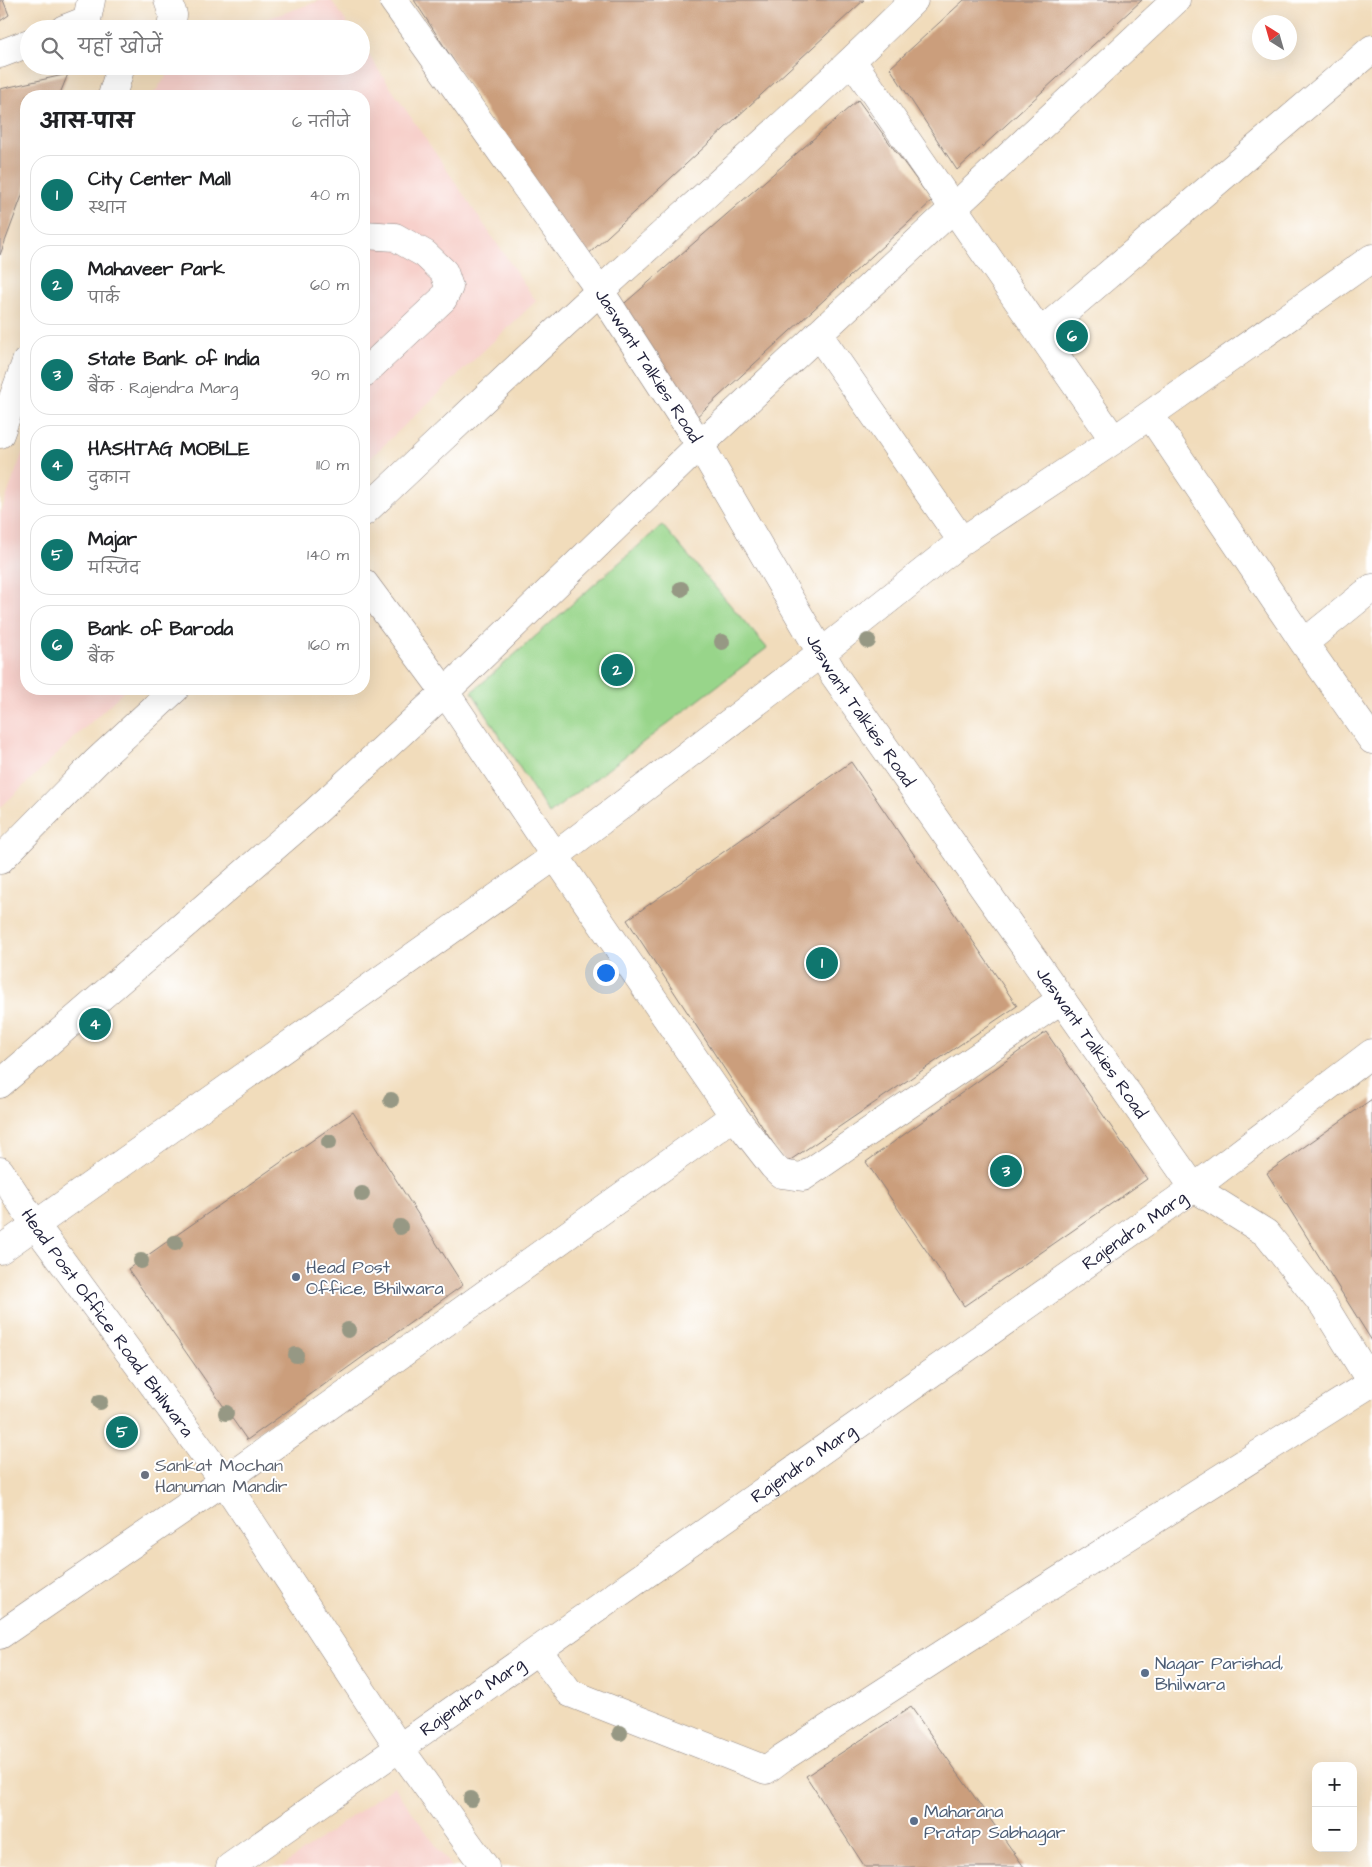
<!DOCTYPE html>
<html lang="hi">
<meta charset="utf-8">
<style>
:root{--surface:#fff;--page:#f2f2f2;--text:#202124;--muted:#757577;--line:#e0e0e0;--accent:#0f766e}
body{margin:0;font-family:"Architects Daughter","Playpen Sans Deva",sans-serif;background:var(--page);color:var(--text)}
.controls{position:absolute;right:15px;bottom:15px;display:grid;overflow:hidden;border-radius:10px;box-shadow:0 5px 20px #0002}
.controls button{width:45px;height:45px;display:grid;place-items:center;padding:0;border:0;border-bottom:1px solid var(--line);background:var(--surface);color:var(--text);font:25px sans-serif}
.compass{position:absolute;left:1252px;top:15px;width:45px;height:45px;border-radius:50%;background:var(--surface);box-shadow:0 5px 20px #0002;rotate:323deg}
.you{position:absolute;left:605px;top:972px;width:18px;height:18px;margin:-12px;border:4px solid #fff;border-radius:50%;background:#1a73e8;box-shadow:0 0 0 8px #1a73e833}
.badge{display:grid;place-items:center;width:32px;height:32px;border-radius:50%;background:var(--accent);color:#fff;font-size:16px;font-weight:700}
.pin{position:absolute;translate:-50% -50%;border:2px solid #fff;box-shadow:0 1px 5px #0006}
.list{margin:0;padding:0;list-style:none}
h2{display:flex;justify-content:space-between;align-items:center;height:65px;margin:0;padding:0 20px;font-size:21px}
h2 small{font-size:16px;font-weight:400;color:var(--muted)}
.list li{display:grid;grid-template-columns:32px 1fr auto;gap:15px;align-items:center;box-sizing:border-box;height:80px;margin:0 10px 10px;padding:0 10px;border:1px solid var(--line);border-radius:20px}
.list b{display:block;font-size:19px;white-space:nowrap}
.list p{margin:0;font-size:16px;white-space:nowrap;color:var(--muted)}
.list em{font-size:16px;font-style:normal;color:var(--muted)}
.icon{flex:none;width:28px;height:28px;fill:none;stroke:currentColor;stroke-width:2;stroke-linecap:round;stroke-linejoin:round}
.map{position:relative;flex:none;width:1372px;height:1867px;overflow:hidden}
.search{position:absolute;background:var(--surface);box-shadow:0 5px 20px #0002;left:20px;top:20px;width:350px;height:55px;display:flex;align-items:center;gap:12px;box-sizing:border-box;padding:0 18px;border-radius:28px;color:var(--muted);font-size:19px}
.panel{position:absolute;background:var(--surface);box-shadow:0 5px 20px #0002;left:20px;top:90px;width:350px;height:605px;border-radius:20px}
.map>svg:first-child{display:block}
.built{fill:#f7d0cb}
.green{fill:#98d58a;stroke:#5d7c62}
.building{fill:#cb9e7c}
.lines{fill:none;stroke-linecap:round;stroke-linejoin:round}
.minor-casing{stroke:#8a7f7b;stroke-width:29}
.tertiary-casing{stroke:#8a7f7b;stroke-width:29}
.minor{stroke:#fff;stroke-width:28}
.tertiary{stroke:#fff;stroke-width:28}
.tree{fill:#969884}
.service-dot{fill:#5c6f8a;stroke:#fff;stroke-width:2}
.worship-dot{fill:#6b7280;stroke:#fff;stroke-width:2}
.labels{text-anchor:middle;stroke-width:4;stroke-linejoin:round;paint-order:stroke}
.street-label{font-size:18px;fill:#22223b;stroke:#fff}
.service-label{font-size:18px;fill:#4e5e75;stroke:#fff;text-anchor:start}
.worship-label{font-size:18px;fill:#5b616d;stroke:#fff;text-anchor:start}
</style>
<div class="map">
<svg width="1372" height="1867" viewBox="0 0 1372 1867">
<rect width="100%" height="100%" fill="#fff"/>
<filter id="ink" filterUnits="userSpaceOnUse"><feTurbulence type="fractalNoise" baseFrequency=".02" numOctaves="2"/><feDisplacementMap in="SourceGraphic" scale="10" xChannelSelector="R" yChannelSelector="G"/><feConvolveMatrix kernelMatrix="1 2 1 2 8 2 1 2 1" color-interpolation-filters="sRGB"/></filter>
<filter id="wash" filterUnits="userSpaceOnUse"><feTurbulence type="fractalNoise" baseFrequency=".0096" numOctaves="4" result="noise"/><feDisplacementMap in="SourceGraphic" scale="20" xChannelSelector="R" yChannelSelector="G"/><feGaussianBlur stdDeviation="1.12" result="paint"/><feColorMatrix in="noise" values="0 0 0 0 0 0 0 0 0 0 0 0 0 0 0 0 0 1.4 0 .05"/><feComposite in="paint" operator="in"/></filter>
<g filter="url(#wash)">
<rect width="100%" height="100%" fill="#f1dcbb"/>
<path class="built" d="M322,0H331L351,29H237Z
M361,44L536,301L364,464V96H152L174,66H361Z
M26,443V689H126L0,808V515Z
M394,1786L451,1867H281Z"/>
<path class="green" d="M662,525L767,648L549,814L472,692Z"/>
<g id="blocks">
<path class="building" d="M0,0H3L9,15L0,21Z
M414,0H864L583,259Z
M964,0H1142L957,170L890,68Z
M68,74L59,96H26V185L0,255V89Z
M858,100L932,201L694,419L618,309Z
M851,762L1017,1006L786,1163L627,920Z
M1046,1032L1147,1179L964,1306L866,1162Z
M1372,1099V1341L1267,1173Z
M353,1112L463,1285L247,1440L128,1269Z
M911,1707L1024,1867H865L806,1776Z"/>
</g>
</g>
<g filter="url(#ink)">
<use href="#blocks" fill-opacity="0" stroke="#8a7f7b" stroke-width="1"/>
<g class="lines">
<defs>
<path id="minor" d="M64,29L87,20
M0,54L29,43
M852,61L1114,440
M364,235L395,237L425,254L444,272L449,287L443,299L364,373
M1040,333L1372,49
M818,334L962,541
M1150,415L1304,643L1372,740
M1304,643L1372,588
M0,1084L315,812L445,692L700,445L1176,0
M734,1116L773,1166L781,1174L803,1177L1062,999
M1194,1188L1372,1053
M0,1250L555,856L821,653L962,541L1114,440L1372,258
M0,1635L224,1481L734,1116L555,856L445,692L364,583
M538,1651L570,1693L766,1770L782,1758L966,1639L1371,1383"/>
<g id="tertiary">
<path d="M168,0L173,15L171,29"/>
<path id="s1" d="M393,0L600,291L700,445L834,675L1194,1188L1266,1233L1324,1306L1372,1384"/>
<path d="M89,29L87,20L91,0"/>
<path d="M112,96L121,66"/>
<path d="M0,434L26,362"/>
<path d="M364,512C443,438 521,363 601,290C706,194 813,100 914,0"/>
<path d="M0,860L96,762L175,689"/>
<path id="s2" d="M0,1171L36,1226L224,1481L400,1749L485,1867"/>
<path id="s3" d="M230,1867L1194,1188"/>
</g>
</defs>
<use href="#minor" class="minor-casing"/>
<use href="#tertiary" class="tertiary-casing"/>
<use href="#minor" class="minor"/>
<use href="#tertiary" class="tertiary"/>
</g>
<g class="tree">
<circle cx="681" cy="589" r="8"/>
<circle cx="868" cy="641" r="8"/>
<circle cx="722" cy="642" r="8"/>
<circle cx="391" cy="1100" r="8"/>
<circle cx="329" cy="1142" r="8"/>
<circle cx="362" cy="1194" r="8"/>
<circle cx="400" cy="1227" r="8"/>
<circle cx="175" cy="1243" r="8"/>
<circle cx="141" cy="1261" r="8"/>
<circle cx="348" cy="1330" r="8"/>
<circle cx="296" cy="1355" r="8"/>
<circle cx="100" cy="1402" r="8"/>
<circle cx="226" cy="1413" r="8"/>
<circle cx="620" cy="1733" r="8"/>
<circle cx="471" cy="1799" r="8"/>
</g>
</g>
<g class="service-dot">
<circle cx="296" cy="1277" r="5"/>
<circle cx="1145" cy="1673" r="5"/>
<circle cx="914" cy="1821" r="5"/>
</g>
<circle class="worship-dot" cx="145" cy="1475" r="5"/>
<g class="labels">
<g class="street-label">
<text dy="6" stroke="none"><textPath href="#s1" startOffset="446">Jaswant Talkies Road</textPath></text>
<text dy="6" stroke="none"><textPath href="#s1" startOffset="851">Jaswant Talkies Road</textPath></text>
<text dy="6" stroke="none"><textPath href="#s1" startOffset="1256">Jaswant Talkies Road</textPath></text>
<text dy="6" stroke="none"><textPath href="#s3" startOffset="1106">Rajendra Marg</textPath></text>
<text dy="6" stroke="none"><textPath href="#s2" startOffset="186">Head Post Office Road, Bhilwara</textPath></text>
<text dy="6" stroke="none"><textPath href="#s3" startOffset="701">Rajendra Marg</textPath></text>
<text dy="6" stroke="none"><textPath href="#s3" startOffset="296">Rajendra Marg</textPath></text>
</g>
<g class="service-label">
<text x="306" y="1273">Head Post<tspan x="306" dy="21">Office, Bhilwara</tspan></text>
<text x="1155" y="1669">Nagar Parishad,<tspan x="1155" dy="21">Bhilwara</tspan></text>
<text x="924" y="1817">Maharana<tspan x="924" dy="21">Pratap Sabhagar</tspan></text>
</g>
<g class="worship-label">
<text x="155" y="1471">Sankat Mochan<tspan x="155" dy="21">Hanuman Mandir</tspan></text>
</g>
</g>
</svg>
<div class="controls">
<button>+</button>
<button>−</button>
</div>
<svg class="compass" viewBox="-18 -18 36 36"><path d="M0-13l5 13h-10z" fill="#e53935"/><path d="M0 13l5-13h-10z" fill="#757577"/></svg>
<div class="you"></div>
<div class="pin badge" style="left:822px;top:963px">1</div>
<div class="pin badge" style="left:617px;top:670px">2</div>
<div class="pin badge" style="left:1006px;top:1171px">3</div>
<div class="pin badge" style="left:95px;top:1024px">4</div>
<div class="pin badge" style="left:122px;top:1432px">5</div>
<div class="pin badge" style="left:1072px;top:336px">6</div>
<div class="search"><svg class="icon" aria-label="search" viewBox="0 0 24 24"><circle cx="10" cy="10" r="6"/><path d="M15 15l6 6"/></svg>यहाँ खोजें</div>
<section class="panel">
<h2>आस-पास<small>6 नतीजे</small></h2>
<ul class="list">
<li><span class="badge">1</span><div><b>City Center Mall</b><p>स्थान</p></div><em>40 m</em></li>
<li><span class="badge">2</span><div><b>Mahaveer Park</b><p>पार्क</p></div><em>60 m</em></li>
<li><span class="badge">3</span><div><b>State Bank of India</b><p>बैंक · Rajendra Marg</p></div><em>90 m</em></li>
<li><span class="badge">4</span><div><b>HASHTAG MOBILE</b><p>दुकान</p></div><em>110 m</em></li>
<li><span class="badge">5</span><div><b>Majar</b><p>मस्जिद</p></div><em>140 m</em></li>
<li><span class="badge">6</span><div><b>Bank of Baroda</b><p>बैंक</p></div><em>160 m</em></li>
</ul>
</section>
</div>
